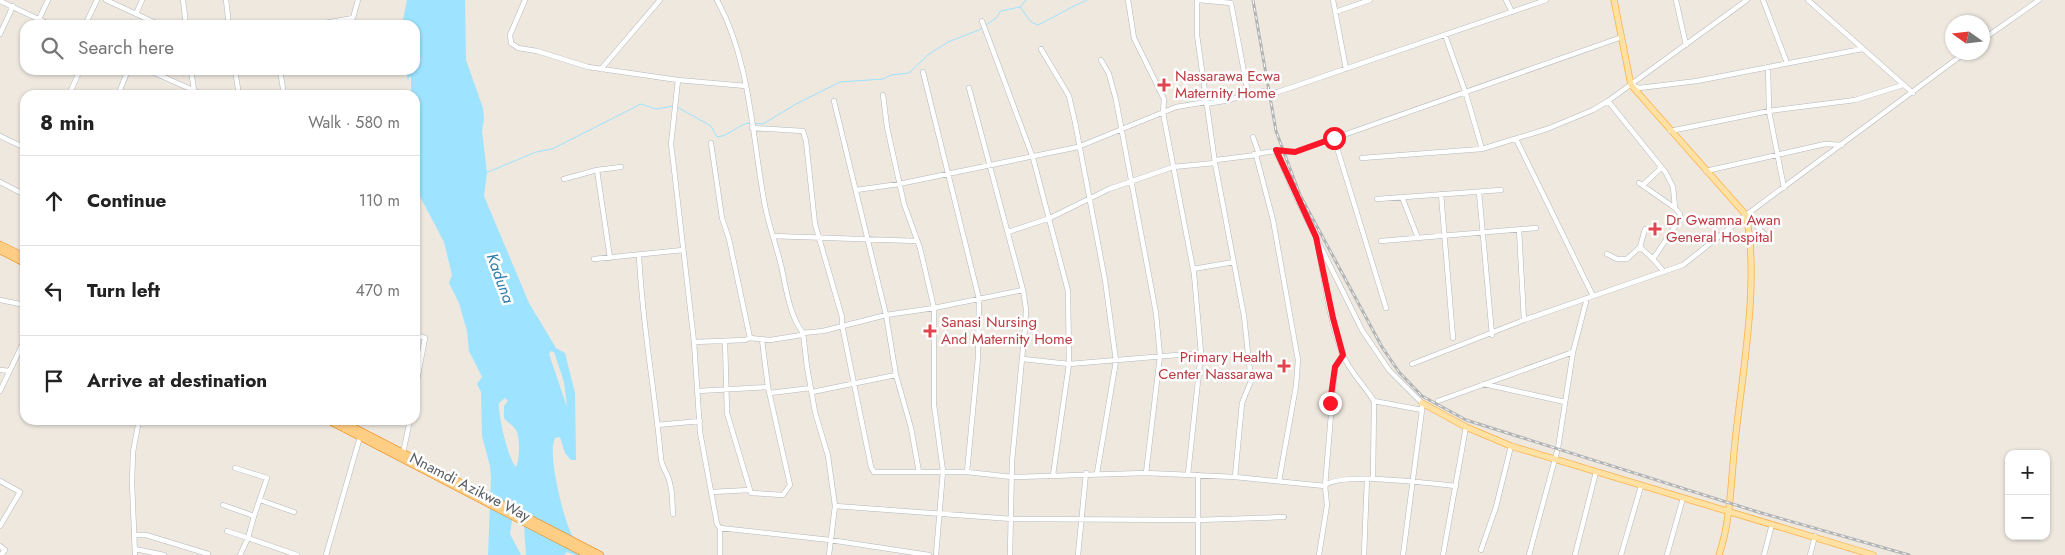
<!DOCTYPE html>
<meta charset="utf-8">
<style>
:root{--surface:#fff;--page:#f6f6f6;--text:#222;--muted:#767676;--line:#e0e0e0}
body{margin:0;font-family:Jost,sans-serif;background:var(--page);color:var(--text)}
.controls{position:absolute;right:15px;bottom:15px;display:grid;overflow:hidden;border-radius:10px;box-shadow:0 1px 4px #0004}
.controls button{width:45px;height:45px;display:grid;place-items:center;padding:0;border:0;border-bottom:1px solid var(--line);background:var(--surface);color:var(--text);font:25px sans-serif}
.compass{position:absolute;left:1945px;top:15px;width:45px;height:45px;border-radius:50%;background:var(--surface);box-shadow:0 1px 4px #0004;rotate:284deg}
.stop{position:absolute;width:15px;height:15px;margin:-11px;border:4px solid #fc1728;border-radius:50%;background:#fff}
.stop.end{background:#fc1728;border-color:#fff;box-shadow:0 1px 5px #0008}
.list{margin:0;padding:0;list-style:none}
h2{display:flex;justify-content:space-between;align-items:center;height:65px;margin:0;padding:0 20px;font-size:21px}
h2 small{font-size:16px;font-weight:400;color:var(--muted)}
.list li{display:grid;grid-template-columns:32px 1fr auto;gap:15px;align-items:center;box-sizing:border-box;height:90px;padding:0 20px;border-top:1px solid var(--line)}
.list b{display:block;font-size:19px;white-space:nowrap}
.list em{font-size:16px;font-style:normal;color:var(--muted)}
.icon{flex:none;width:28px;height:28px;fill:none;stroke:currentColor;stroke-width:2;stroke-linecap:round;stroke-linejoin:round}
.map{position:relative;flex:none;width:2065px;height:555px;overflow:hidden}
.search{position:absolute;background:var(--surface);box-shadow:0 1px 4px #0004;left:20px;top:20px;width:400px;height:55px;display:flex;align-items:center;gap:12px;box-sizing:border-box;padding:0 18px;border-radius:15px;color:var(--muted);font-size:19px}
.panel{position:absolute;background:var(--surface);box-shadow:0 1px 4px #0004;left:20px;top:90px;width:400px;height:335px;border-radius:15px}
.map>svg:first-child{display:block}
.water{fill:#9ee3ff;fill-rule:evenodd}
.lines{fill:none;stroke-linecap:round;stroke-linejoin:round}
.stream{stroke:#9ee3ff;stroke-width:1}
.minor-casing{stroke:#b3b8bc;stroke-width:5.5}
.major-casing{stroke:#ffb047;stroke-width:7}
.highway-casing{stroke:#ed7f00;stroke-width:8}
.minor{stroke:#fff;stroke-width:4.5}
.major{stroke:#ffe2a3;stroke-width:5.5}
.highway{stroke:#ffce85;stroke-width:7}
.rail-casing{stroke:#b2b3b4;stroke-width:3}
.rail{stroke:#fff;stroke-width:1;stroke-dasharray:4;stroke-linecap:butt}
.route{stroke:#fc1728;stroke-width:6}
.health-dot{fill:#e0444e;stroke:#fff;stroke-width:2}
.labels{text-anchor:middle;stroke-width:5;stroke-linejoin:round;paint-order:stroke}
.health-label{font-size:15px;fill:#be3a42;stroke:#fff;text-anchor:start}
.street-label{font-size:15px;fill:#585e63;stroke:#fff}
.water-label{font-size:16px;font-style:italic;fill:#2d7ca9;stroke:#fff}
</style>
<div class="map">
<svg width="2065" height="555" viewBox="0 0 2065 555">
<rect width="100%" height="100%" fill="#eee8df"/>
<path class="water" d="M407,0H465L466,60L483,108L484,119L482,131L487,173L484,196L529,303L556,348L565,353L575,393L576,460H571L565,453L560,437L555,438C547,453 563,517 571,533C575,541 581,548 586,555H575L567,552L564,555H526L523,510L515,503L510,534L521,555H488L491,478L490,466L482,436L481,392L477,384L482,377L469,351L467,331L459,303L449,283L452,275L444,242L415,187V125L420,120L415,117V95H411V77H409L408,81L406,70H415V25H402ZM551,351L554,352L564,382L567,407L549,354ZM505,398L508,401L504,406V418C508,423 513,425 516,430C520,438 520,459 516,467C508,458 498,415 499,403Z"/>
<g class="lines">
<path class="stream" d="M1020,7L1026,0
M677,107L711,126L717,137C730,136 738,124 750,123
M754,123L763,124L796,104L840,82L883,79L891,75L909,73L928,55L948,42L979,30L996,18L1001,11L1020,7L1031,22L1038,25C1055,17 1070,7 1087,0
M486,173L536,152L552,149L641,104L656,109L674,106"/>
<defs>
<path id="minor" d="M106,0L160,25
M183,0L186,25
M226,0L229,25
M525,0L510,35L511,43L518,48L537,51L588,67L678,80
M717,0C751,62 752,138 765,206C769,226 776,245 781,265C786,287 789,315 803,333L823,331L886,315L934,308L1023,290L1026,309L1025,328L1012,461L1010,555
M1128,0L1134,38L1164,99L1163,113L1194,274L1201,353L1188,474
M1199,0L1231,3L1248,93L1265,91L1278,92L1546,0
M1333,0L1346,69
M1506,0L1512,12
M1676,0L1686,45
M1763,0L1787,63
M1808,0L1913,93
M0,1L51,25
M1335,12L1370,0
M136,14L142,0
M39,19L48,0
M982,21L1033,158L1068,291L1069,364L1053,475
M85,25L97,0
M314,25L353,18L358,0
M0,34L13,6
M1445,35L1466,94L1482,149
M1982,40L2039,0
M1041,49L1069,96L1075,122L1105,280L1116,361L1097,473
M1101,60L1109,74L1116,100L1156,313L1160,356L1146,473
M1768,67L1769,111L1784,188
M601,69L660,0
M148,70L204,95
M191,70L194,90
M235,70L239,95
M280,70L284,95
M280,71L292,70
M923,72L979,299L978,358L967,472
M1632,85L1639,88L1697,81L1862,49
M969,88L1023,290
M69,95L80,70
M118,95L128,70
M883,95L887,127L904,204L920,248L934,308V405L943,471L936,555
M834,101L886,315L896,375L911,428L919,472
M1608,101L1666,173L1673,187L1675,208
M1206,104L1230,100L1248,93
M752,128L803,131L806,141L815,224L842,317V325L871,467L874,472H967L1012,477L1146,473L1235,477L1325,486
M1670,131L1769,111L1855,100L1903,85
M0,136L25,148
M1253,137L1259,154
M1334,138L1386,308
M1516,139L1593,296
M711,143L722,218L729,239L750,338
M1276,151L1295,152L1622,37
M1254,154L1276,151L1296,197L1362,330L1389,370L1422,403V410L1374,401C1364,385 1349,371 1342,353C1328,317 1324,275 1316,237
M1362,158L1482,149L1547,129L1593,110L1608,101L1747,0
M1216,160L1256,155L1273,220L1298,360L1296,386L1279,481
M1215,163L1244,316L1251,381L1242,403L1235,477
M597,170L610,258
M1706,171L1825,144L1842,145
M564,179L597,170L621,167
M0,182L25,195
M1639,183L1675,208L1680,214V219L1653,259
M1643,185L1661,168
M856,190L899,184L1078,147L1176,107L1206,102
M1479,192L1492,335
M1441,194L1453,338
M1402,197L1418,238
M1377,199L1501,190
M1746,215L1771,241
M1645,229L1640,247L1653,259L1664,272
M1519,230L1524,320
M1008,232L1050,218L1109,189L1173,167L1215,163L1197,35V0
M773,236L917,241
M1381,241L1536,228
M1607,254L1617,259H1627L1640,247
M639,255C642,324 655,391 661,459C662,468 669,475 670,484C673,493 672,504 673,514
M594,259L683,250
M1193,269L1234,262
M0,300L25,305
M803,333L807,367L815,412L828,456L835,506L829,555
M415,335L425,338L415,391
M725,341L727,413L750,490L751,493L783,495L790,485L768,387L762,340
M694,342L745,340L750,338L770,340L802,335
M1023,359L1069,364L1201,353
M1412,364L1524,320L1683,265L1746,215L1966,52
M0,370L10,371
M1484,384L1565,402
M0,391L25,339
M698,391L768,387
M812,392L896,375
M770,393L811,388
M1438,401L1573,352
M657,425L700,421
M403,453L410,420
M1373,479L1374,401
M0,481L20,492L0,526
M1325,486C1338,471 1433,484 1456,486
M711,492L750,490
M260,500L294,512
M223,505L254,516L267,478L235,468
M835,506L1012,519L1197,520L1284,517
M720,528L830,540L929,555
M227,531L248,538L254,516
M135,535H146L208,554
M0,546L5,550L1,555
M135,549L164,555
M1481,550L1496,507L1511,446
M135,555L132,482L133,452L139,420
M240,555L248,538L297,555
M326,555L360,437
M720,555V528L717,524L700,432L694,342L673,160L671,144L678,80L746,86
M1078,555L1086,473
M1198,555V475
M1319,555L1327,505L1325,486L1335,367L1343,355
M1364,555L1367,479
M1403,555L1422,410
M1443,555L1466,427
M1529,555L1558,448L1573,352L1587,298
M1575,555L1596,472
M1621,555L1641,486
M1667,555L1683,498
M1764,555L1772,524
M1810,555L1815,536"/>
<path id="major" d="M1614,0L1631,85L1746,215C1760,280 1742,375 1735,442C1731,479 1731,520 1719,555
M1422,403L1466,427L1511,446L1873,555"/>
<path id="highway" d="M0,245L25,257
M0,250L25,263
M328,420L588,555
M339,420L600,555"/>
</defs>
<use href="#minor" class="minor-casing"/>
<use href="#major" class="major-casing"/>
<use href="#highway" class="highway-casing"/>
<use href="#minor" class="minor"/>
<use href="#major" class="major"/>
<use href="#highway" class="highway"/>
<defs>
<path id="rail" d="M1253,0L1276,131L1300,195L1382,347L1399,372L1422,396L1466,420L1758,512L1909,555"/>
</defs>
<use href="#rail" class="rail-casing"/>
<use href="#rail" class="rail"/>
</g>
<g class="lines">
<path class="route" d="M1330,403L1335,367L1343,355L1333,318L1316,237L1276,150L1295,152L1334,138"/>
</g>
<g class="health-dot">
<path d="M1161.5 77.5h5v5h5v5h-5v5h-5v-5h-5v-5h5z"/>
<path d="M1652.5 221.5h5v5h5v5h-5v5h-5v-5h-5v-5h5z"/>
<path d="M927.5 323.5h5v5h5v5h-5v5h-5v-5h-5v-5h5z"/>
<path d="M1281.5 358.5h5v5h5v5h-5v5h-5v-5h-5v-5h5z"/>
</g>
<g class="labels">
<g class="health-label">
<text x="1175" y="81">Nassarawa Ecwa<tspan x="1175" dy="17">Maternity Home</tspan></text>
<text x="1666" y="225">Dr Gwamna Awan<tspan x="1666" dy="17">General Hospital</tspan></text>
<text x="941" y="327">Sanasi Nursing<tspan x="941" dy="17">And Maternity Home</tspan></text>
<text x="1273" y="362" text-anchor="end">Primary Health<tspan x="1273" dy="17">Center Nassarawa</tspan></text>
</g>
<g class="street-label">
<text transform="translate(470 487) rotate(27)" y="5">Nnamdi Azikwe Way</text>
</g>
<g class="water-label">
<text transform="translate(501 278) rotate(70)" y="6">Kaduna</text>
</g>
</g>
</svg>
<div class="controls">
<button>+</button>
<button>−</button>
</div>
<svg class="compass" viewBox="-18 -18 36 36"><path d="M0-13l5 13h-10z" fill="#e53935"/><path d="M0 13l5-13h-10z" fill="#767676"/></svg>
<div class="stop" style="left:1334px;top:138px"></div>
<div class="stop end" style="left:1330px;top:403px"></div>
<div class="search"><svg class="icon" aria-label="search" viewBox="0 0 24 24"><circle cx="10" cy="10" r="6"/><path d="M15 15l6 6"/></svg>Search here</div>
<section class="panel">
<h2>8 min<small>Walk · 580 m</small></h2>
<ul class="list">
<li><svg class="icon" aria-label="ahead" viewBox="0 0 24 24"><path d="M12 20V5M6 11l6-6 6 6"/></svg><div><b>Continue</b></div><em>110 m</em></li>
<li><svg class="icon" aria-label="left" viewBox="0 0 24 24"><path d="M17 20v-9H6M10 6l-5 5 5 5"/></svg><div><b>Turn left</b></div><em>470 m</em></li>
<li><svg class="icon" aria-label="arrive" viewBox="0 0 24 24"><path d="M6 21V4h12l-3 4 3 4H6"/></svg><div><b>Arrive at destination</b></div></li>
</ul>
</section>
</div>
